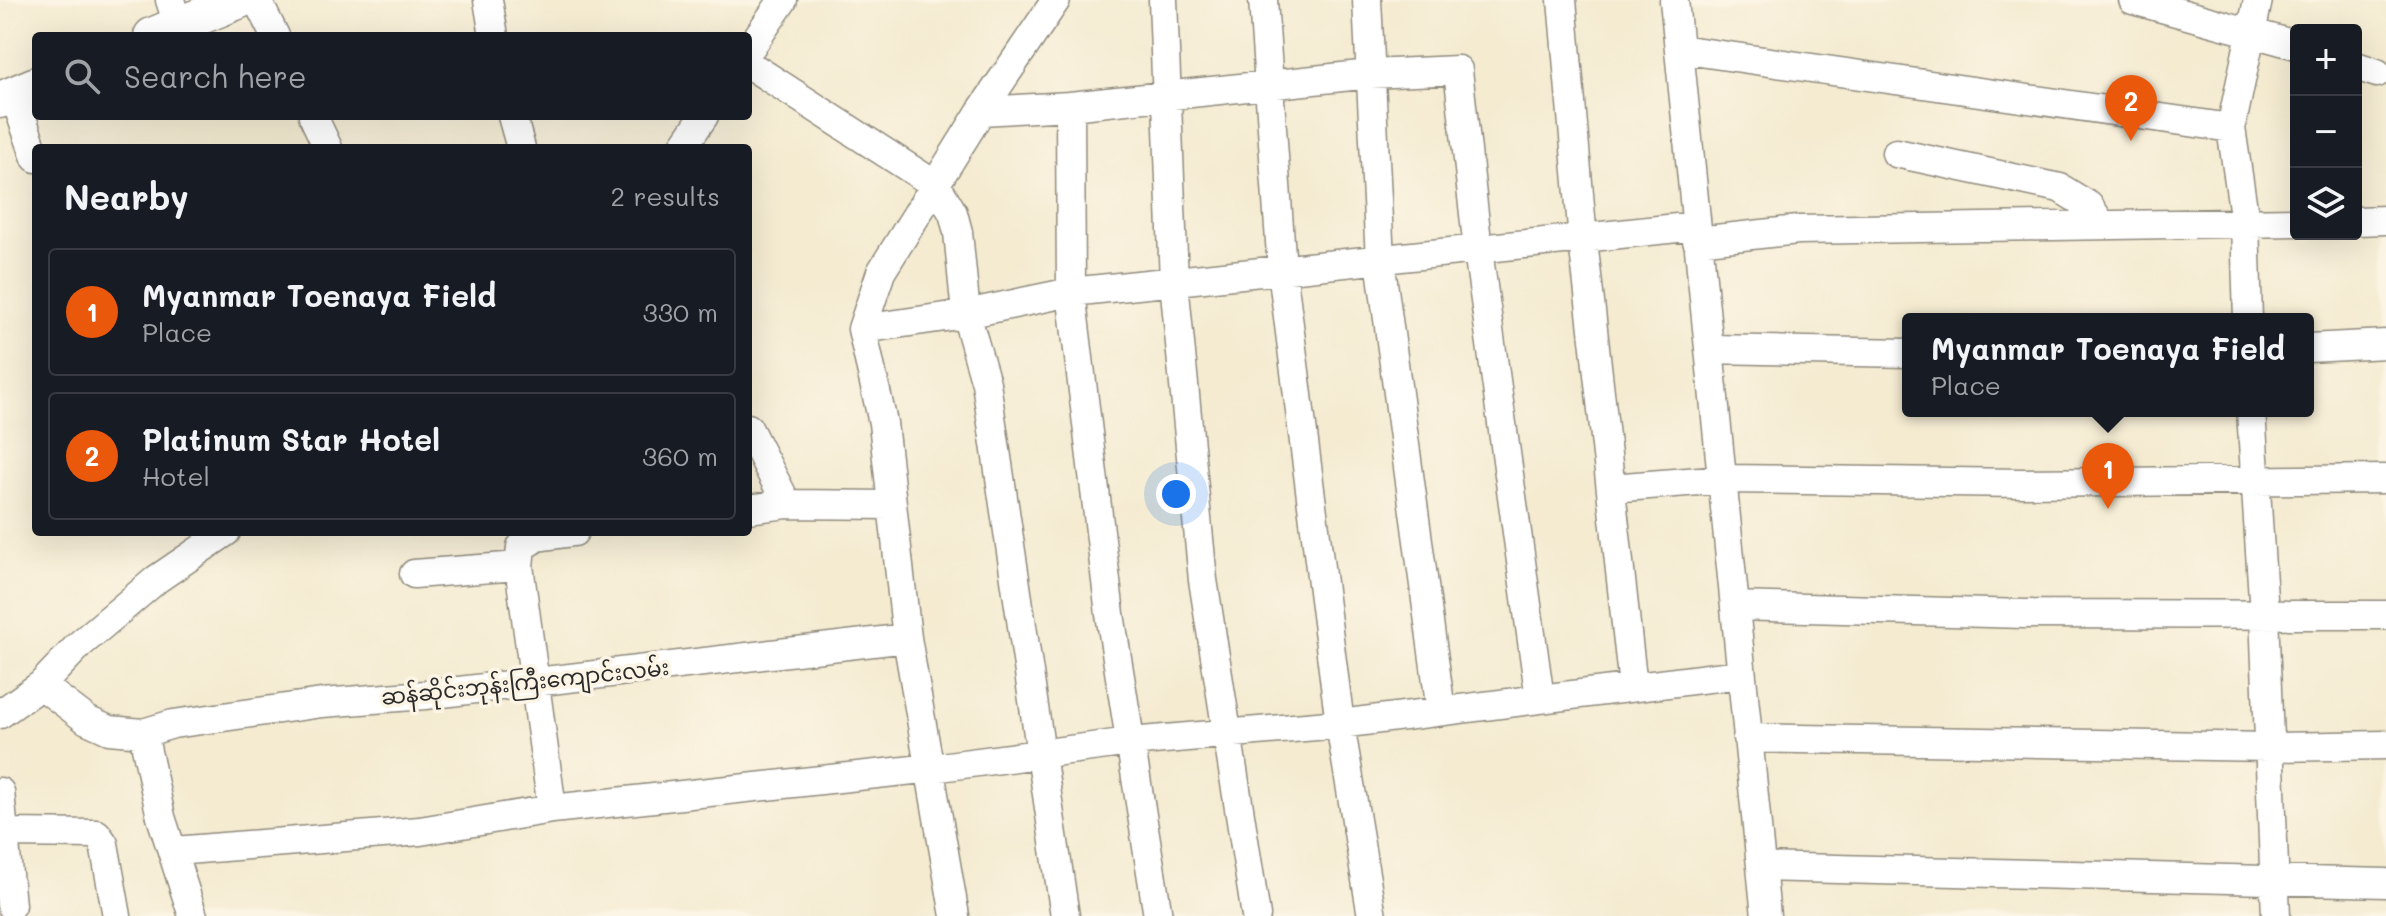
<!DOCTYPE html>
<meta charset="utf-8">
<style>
:root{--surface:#171b24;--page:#242831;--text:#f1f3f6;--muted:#9ea1a6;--line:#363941;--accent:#ea580c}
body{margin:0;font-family:Mali,"Noto Sans Myanmar",sans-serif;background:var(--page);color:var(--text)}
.controls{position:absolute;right:24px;top:24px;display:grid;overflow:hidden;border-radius:8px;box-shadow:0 8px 32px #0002}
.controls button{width:72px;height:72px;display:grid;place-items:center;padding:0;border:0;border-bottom:2px solid var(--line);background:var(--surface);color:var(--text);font:40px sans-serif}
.you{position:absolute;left:1176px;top:494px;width:28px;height:28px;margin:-20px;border:6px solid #fff;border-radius:50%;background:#1a73e8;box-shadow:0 0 0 12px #1a73e833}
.badge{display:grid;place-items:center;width:52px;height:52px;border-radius:50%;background:var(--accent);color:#fff;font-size:26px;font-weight:700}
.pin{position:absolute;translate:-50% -66px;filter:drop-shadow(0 2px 4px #0008)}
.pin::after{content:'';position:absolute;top:42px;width:28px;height:24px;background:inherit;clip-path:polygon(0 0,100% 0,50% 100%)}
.popup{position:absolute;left:1902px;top:313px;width:412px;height:104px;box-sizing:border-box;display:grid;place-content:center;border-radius:8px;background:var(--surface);filter:drop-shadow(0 2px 6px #0005);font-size:26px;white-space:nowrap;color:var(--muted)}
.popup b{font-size:30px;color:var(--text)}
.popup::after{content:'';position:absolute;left:50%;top:100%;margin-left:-16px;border:16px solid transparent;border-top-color:var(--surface)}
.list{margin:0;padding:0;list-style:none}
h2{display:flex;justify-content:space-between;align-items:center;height:104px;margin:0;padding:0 32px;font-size:34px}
h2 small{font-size:26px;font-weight:400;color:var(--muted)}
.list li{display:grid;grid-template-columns:52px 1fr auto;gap:24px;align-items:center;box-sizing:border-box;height:128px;margin:0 16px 16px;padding:0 16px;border:2px solid var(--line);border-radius:8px}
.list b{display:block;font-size:30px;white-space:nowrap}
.list p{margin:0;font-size:26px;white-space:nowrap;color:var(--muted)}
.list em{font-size:26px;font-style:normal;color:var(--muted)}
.icon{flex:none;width:44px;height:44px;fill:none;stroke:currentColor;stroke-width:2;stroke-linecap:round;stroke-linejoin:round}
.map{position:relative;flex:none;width:2386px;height:916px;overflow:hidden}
.search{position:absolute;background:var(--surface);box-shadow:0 8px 32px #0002;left:32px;top:32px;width:720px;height:88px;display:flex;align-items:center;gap:20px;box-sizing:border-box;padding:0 28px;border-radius:8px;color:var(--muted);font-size:30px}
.panel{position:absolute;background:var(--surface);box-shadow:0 8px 32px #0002;left:32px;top:144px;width:720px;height:392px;border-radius:8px}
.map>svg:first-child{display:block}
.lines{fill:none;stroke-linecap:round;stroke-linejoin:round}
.minor-casing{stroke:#908b7e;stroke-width:31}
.major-casing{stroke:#908b7e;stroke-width:39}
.minor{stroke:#fff;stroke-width:28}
.major{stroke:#fff;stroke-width:36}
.labels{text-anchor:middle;stroke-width:7;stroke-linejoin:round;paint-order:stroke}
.street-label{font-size:22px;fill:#2b2b2b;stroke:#fcf5e5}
</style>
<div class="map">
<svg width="2386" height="916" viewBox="0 0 2386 916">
<rect width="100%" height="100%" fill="#fcf5e5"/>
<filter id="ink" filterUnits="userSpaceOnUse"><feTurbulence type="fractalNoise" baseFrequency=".0125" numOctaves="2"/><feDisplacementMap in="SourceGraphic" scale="16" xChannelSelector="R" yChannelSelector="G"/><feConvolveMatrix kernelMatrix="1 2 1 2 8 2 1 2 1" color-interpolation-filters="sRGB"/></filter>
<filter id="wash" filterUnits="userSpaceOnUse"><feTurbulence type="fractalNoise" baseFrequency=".006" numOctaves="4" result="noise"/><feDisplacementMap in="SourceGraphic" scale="32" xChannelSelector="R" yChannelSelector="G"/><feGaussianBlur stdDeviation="1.8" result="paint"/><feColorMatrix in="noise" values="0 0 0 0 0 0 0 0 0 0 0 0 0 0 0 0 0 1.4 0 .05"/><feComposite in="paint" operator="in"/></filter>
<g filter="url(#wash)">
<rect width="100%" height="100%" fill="#f4ebd1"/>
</g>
<g filter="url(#ink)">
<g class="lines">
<defs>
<path id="minor" d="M170,0L178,25
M257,0L275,36
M488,0L494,36
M1163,0L1174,282L1203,580L1256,916
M1263,0L1282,270L1340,724L1372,916
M1367,0L1380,260L1441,711
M1562,0L1583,240L1633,687
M1674,0L1766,916
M2133,0L2296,45
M1679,49L2231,128
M748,51L783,0
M748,64L937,186L953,213L958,232L966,314L986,383L1065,916
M2356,66L2377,73
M14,95L36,158
M1070,106L1370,74L1458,70L1478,250L1540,699
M981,111L1070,106L1071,292L1110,614L1158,916
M313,116L328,148
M512,116L521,148
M682,148L704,116
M1896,153L2060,188L2089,206L2102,225
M2356,221L2386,220
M1697,241L1798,230L2296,222
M2248,319L2245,222L2231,128L2258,0
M862,329L966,314L1071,292L1696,226
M2308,348L2386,344
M1710,349L1908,353
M2251,411L2264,614L2276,916
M748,428L787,504
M1611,488L1725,479L2023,483L2386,479
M748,509L787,504L891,505
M414,574L519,566
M1735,606L2025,614L2386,615
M41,685L87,720L109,730L143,733L173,724L322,703L425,695L907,638
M0,714L41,685L79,645L157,579L226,532
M143,733L161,817L193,916
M1747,738L2270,747L2386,745
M0,792L11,905
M552,809L519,566L521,547L537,537L574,532
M4,833L97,834L104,844L117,916
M174,851L420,831L552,809L932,768L1130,742L1340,724L1740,674
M1761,867L2386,883
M955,916L907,638L883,423L862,329L881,272L981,111L1056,0"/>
<path id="major" d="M152,36L240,0
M0,100L36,85"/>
</defs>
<use href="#minor" class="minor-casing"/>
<use href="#major" class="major-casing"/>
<use href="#minor" class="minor"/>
<use href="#major" class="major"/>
</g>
</g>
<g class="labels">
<g class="street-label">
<text transform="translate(525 682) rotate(-6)" y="8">ဆန်ဆိုင်းဘုန်းကြီးကျောင်းလမ်း</text>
</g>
</g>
</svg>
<div class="controls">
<button>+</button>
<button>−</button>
<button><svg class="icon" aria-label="layers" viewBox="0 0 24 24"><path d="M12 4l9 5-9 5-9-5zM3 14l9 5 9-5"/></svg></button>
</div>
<div class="you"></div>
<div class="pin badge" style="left:2108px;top:509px">1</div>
<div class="popup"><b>Myanmar Toenaya Field</b>Place</div>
<div class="pin badge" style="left:2131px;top:141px">2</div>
<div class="search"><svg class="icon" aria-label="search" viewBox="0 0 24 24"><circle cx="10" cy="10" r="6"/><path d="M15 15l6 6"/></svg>Search here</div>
<section class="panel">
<h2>Nearby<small>2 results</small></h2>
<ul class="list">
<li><span class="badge">1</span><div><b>Myanmar Toenaya Field</b><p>Place</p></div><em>330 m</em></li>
<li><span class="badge">2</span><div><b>Platinum Star Hotel</b><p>Hotel</p></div><em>360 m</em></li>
</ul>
</section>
</div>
